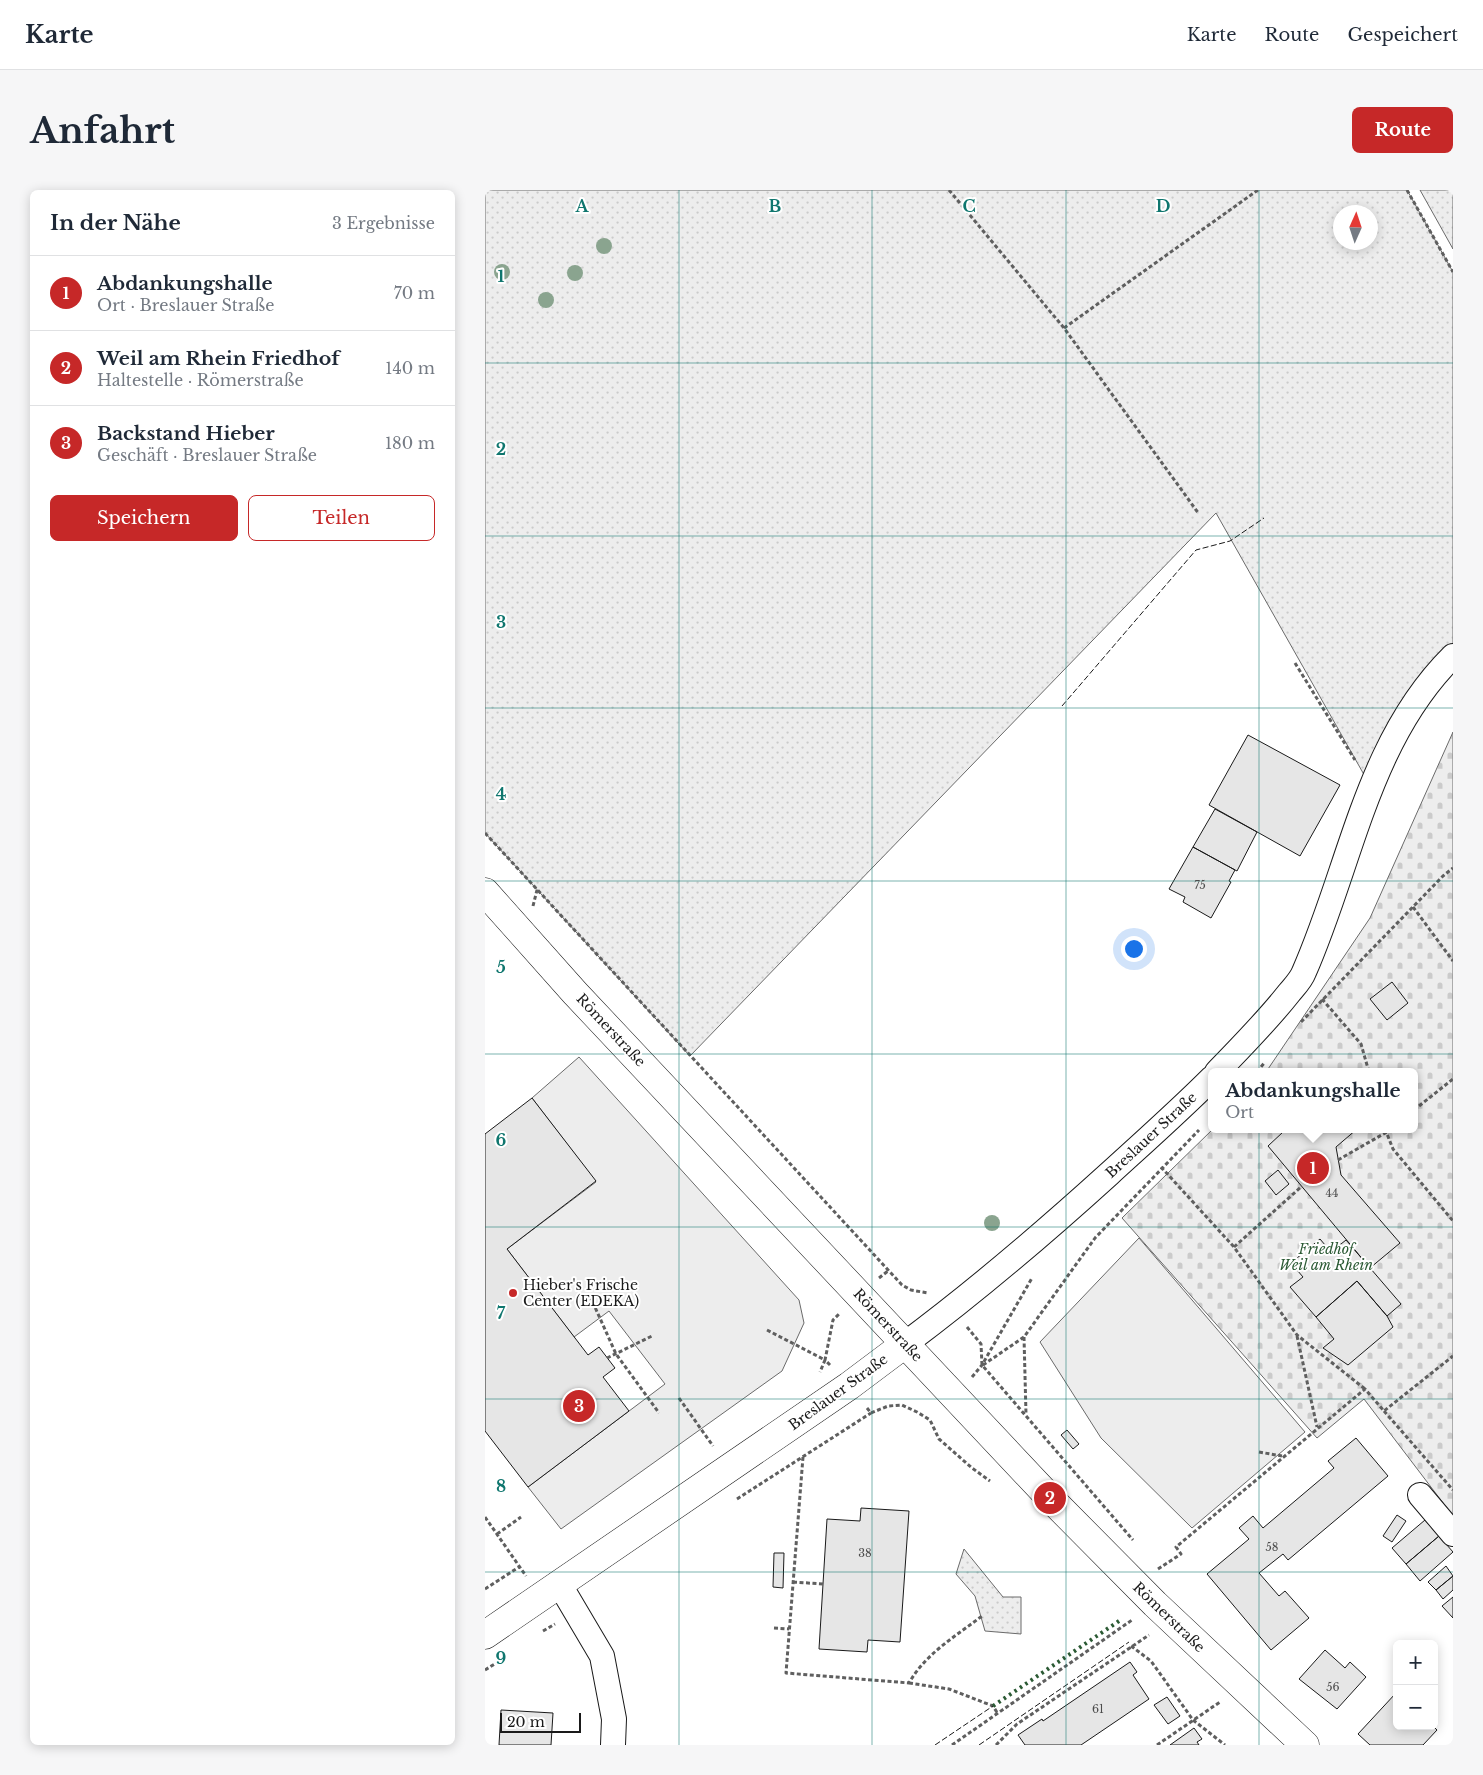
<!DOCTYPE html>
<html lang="de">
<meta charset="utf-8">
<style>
:root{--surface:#fff;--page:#f6f6f7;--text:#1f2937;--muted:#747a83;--line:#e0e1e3;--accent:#c62828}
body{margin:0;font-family:"Libre Baskerville",serif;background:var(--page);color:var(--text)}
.controls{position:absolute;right:15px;bottom:15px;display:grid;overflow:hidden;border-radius:8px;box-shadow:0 2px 12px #0003}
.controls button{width:45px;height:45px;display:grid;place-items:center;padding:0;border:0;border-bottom:1px solid var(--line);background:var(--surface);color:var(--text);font:25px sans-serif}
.compass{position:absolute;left:848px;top:15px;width:45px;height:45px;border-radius:50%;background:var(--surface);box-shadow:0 2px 12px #0003;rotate:3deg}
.scale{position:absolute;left:15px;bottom:12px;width:81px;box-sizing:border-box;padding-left:5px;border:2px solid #1a1a1a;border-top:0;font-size:14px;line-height:18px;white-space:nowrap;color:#1a1a1a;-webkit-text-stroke:4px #fff;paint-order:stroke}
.you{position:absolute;left:648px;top:758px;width:18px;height:18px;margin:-12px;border:4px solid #fff;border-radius:50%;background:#1a73e8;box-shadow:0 0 0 8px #1a73e833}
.badge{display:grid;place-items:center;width:32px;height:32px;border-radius:50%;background:var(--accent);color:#fff;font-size:16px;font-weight:700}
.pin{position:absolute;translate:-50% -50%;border:2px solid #fff;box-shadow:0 1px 5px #0006}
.popup{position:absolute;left:723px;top:878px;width:210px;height:65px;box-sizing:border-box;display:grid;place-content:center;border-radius:8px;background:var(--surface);filter:drop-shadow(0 1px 4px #0005);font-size:16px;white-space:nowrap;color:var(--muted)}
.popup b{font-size:19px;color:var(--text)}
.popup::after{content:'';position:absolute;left:50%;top:100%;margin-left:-10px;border:10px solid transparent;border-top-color:var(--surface)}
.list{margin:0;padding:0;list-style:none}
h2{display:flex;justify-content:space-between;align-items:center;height:65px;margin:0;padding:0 20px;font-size:21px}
h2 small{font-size:16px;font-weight:400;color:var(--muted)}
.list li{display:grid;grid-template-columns:32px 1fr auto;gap:15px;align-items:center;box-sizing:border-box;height:75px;padding:0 20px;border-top:1px solid var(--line)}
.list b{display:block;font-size:19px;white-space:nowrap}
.list p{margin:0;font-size:16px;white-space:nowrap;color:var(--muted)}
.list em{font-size:16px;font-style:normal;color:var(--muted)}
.actions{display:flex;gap:10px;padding:15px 20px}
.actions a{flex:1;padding:11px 0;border:1px solid var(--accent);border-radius:8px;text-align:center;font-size:18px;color:var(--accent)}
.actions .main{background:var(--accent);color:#fff}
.map{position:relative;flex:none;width:968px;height:1555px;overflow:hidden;border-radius:8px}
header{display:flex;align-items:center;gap:30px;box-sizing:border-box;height:70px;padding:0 25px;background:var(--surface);border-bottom:1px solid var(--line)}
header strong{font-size:24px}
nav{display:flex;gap:28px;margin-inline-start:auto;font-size:18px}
.intro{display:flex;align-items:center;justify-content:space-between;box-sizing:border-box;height:120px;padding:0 30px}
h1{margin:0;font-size:35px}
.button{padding:12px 22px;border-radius:8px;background:var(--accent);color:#fff;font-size:18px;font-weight:700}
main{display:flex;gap:30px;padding:0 30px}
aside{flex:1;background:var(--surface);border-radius:8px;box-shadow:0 2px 12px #0003}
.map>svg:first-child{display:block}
.cemetery{fill:url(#cemetery-stones);stroke:#6a6a6a}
.park{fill:url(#park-dots);stroke:#6a6a6a;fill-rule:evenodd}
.pitch{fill:#ededed;stroke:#6a6a6a}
.building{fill:#e6e6e6;stroke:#1a1a1a}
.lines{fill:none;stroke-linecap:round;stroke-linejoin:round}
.minor-casing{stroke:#1a1a1a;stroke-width:26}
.tertiary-casing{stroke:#1a1a1a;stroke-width:29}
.path{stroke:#5f5f5f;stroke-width:3;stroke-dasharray:4 2.5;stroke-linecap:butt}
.minor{stroke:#fff;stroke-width:24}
.tertiary{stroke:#fff;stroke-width:28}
.hedge{stroke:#2b5a34;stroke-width:4;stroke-dasharray:2.5 4;stroke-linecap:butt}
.fence{stroke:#1a1a1a;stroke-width:1;stroke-dasharray:6 2.5;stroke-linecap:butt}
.tree{fill:#8aa48f}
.grid{fill:none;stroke:#0f766e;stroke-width:1;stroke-opacity:0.55}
.poi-dot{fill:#c62828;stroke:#fff;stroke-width:2}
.labels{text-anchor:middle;stroke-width:4;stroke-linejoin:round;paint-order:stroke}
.number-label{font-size:11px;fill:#4d4d4d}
.street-label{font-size:14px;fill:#1a1a1a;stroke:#fff}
.park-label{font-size:14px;font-style:italic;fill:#2b5a34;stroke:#fff}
.poi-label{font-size:14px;fill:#1a1a1a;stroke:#fff;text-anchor:start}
.grid-label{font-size:16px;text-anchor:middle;font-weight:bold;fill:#0f766e;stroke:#fff;stroke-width:4;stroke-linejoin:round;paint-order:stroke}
</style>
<header>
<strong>Karte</strong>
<nav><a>Karte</a><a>Route</a><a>Gespeichert</a></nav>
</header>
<div class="intro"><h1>Anfahrt</h1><a class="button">Route</a></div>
<main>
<aside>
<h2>In der Nähe<small>3 Ergebnisse</small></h2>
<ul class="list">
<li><span class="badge">1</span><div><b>Abdankungshalle</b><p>Ort · Breslauer Straße</p></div><em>70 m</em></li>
<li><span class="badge">2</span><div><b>Weil am Rhein Friedhof</b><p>Haltestelle · Römerstraße</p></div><em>140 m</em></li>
<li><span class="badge">3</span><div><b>Backstand Hieber</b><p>Geschäft · Breslauer Straße</p></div><em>180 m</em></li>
</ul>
<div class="actions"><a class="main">Speichern</a><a>Teilen</a></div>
</aside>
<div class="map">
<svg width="968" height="1555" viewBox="0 0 968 1555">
<defs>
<pattern id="cemetery-stones" width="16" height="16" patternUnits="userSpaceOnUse" patternTransform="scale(1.25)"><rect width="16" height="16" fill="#ededed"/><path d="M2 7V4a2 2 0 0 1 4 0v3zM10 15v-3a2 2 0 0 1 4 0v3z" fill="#cbcbcb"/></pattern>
<pattern id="park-dots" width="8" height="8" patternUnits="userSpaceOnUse" patternTransform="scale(1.25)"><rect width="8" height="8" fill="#ededed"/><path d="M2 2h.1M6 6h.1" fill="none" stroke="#cbcbcb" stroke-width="1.8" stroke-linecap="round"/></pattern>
</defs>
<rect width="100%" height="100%" fill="#fff"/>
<path class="cemetery" d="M968,542V1326L879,1209L832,1248L637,1028L728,939H929V882H781L885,728Z"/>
<path class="park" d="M0,0H922L968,82V466L886,597L731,323L205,866L0,643ZM856,22H886V52H856Z
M935,0H968V59Z
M479,1359L518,1407H536V1444L500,1441L490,1406L471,1384Z"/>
<path class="pitch" d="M94,867L314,1110L319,1133L297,1181L76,1339L43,1297L180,1194L124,1121L89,1147L22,1059L111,992L47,908Z
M654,1048L820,1242L707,1338L616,1248L555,1152Z"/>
<path class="building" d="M763,545L855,595L815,666L724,615Z
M730,619L772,642L752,681L708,657Z
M708,657L750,680L744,691L746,692L726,728L698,712L700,707L684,699Z
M907,792L923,813L902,830L885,809Z
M47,908L111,991L22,1059L103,1165L114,1157L130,1178L118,1187L144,1221L43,1297L0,1241V944Z
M796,939H872L851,957L856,985L915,1053L885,1078L783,956L798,942Z
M793,980L804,994L791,1005L780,991Z
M835,1049L846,1062L861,1050L916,1114L902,1126L872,1091L831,1127L805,1097L818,1087L806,1073Z
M872,1091L902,1126L908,1137L863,1175L838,1158L849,1149L831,1127Z
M582,1240L594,1254L588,1259L576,1245Z
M871,1248L903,1286L803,1370L798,1364L774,1383L794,1406L800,1401L824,1428L786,1460L722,1384L764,1349L754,1338L768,1326L778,1338L849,1278L843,1271Z
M376,1318L424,1321L415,1452L383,1450L382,1462L334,1459L342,1329L375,1331Z
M912,1325L921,1331L907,1352L898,1346Z
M940,1330L954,1346L921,1374L907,1358Z
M954,1346L968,1362L935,1391L921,1374Z
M289,1363H299L298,1398L288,1397Z
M961,1376L968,1386L951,1400L943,1392Z
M968,1386V1400L958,1409L951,1400Z
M968,1407V1428L957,1416Z
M840,1460L860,1478L865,1472L881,1487L852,1519L814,1489Z
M645,1472L652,1482L648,1485L664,1509L596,1555H540L533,1545L557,1529L558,1531Z
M911,1503L912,1536H948L952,1540L938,1555H885L873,1544Z
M682,1507L695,1526L683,1534L669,1515Z
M16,1520L68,1523L66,1555H14Z
M709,1538L717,1549L712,1552L714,1555H685Z"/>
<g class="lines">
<defs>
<path id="minor" d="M732,882C757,856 782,831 804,803C809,797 816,790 819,782C866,676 882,551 968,466
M420,1154C491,1101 559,1043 624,984C659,952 694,921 727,888
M935,1305L968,1344
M75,1395L117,1466L129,1529L128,1555"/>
<path id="tertiary" d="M0,702L90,803L565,1308L670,1414L820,1555
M0,1445L364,1196L420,1154"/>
</defs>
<use href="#minor" class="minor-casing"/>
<use href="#tertiary" class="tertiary-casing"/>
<path class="path" d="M464,0L579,138L714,324
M922,0L968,82
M579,138L773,0
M810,473L870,570
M0,643L417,1095L426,1100L443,1103
M48,716L52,700
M928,717L968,771
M837,809L876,854L884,882
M816,832L958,686L968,678
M772,882L780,872
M929,920L968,889
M900,939L908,959L968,1031
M853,970L907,939
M676,977L749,1057L812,1145L880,1199
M749,1057L816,997
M394,1088L403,1081
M105,1106L131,1164L174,1223
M482,1137L496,1154L497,1175L648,1350
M282,1140L340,1170L335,1182
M812,1146L832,1237
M539,1147L541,1224
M122,1168L167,1146
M345,1175L340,1170L348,1130L354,1124
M498,1175L539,1147L610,1048L714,940
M487,1187L497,1175L547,1088
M194,1208L228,1256
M382,1218L386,1223L403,1216L417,1215L432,1222L445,1230L454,1249L487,1278L505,1291
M899,1221L968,1300
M774,1262L797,1266
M318,1267L301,1483L424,1493C440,1464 471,1446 497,1426
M252,1309L386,1223
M0,1327L41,1386
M12,1344L36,1327
M673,1379L696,1364L691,1357L880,1199L899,1221L968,1166
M308,1392L338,1394
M0,1399L34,1377
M289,1438L304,1439
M58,1441L70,1434
M646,1456L666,1471L708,1530L740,1555
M0,1480L16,1470
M424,1493L464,1499L508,1516L513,1524
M467,1555L647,1430
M511,1555L532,1534L664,1445
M672,1555L735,1512"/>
<use href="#minor" class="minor"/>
<use href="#tertiary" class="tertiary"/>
<path class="hedge" d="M508,1516L637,1429"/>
<path class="fence" d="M577,516L711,360L745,351L779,328
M450,1555L508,1516
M494,1555L644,1452"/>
</g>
<g class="tree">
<circle cx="119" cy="56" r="8"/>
<circle cx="17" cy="82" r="8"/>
<circle cx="90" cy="83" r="8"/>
<circle cx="61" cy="110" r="8"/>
<circle cx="507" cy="1033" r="8"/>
</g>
<path class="grid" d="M194,0V1555M387,0V1555M581,0V1555M774,0V1555M0,173H968M0,346H968M0,518H968M0,691H968M0,864H968M0,1037H968M0,1209H968M0,1382H968"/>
<circle class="poi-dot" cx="28" cy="1103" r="5"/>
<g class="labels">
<g class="number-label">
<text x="715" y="699">75</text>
<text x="847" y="1007">44</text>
<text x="787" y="1361">58</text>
<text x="380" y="1367">38</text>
<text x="848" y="1501">56</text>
<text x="613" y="1523">61</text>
</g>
<g class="street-label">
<text transform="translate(126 840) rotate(47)" y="5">Römerstraße</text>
<text transform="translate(666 945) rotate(-43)" y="5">Breslauer Straße</text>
<text transform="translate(403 1135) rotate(47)" y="5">Römerstraße</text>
<text transform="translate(353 1202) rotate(-36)" y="5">Breslauer Straße</text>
<text transform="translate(684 1427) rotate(44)" y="5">Römerstraße</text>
</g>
<g class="park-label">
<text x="841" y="1064">Friedhof<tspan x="841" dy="16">Weil am Rhein</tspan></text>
</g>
<g class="poi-label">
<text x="38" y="1100">Hieber's Frische<tspan x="38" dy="16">Center (EDEKA)</tspan></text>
</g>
</g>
<g class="grid-label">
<text x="97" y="22">A</text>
<text x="290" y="22">B</text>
<text x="484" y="22">C</text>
<text x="678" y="22">D</text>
<text x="16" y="92">1</text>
<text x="16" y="265">2</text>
<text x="16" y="438">3</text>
<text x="16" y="610">4</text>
<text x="16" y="783">5</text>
<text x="16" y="956">6</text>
<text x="16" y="1129">7</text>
<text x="16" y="1302">8</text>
<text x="16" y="1474">9</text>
</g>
</svg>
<div class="controls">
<button>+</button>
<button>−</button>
</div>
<svg class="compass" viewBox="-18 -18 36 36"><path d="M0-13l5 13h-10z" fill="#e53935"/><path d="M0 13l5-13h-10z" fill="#747a83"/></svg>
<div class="scale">20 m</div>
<div class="you"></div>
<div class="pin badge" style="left:828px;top:978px">1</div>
<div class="popup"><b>Abdankungshalle</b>Ort</div>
<div class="pin badge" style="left:565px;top:1308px">2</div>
<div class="pin badge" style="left:94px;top:1216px">3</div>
</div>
</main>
